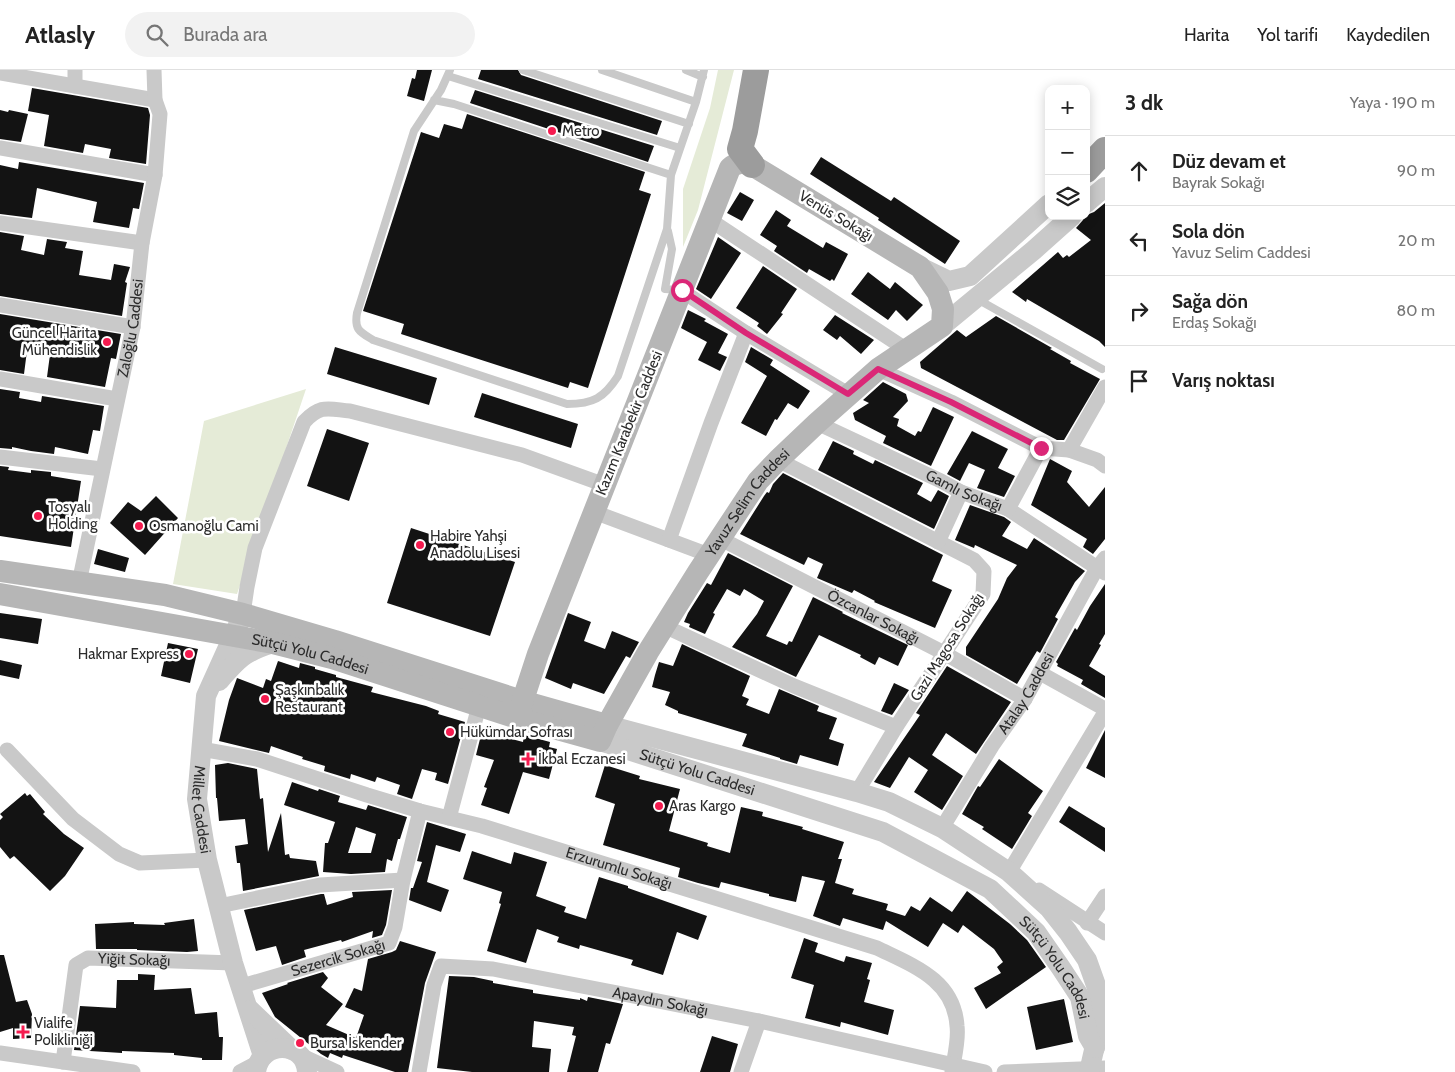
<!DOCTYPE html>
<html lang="tr">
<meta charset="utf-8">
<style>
:root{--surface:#fff;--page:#f2f2f2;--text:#222;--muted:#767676;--line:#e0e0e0}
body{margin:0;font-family:Cabin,sans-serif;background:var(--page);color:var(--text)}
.controls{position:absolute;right:15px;top:15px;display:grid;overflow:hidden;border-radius:10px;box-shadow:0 2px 12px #0003}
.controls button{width:45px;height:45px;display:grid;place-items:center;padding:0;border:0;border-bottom:1px solid var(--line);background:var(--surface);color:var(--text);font:25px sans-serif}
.stop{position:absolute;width:15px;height:15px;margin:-11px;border:4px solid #db2777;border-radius:50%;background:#fff}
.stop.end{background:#db2777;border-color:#fff;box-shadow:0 1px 5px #0008}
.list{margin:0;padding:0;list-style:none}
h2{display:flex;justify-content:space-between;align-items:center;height:65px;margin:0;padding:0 20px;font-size:21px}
h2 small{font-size:16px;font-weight:400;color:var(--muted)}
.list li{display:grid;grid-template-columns:32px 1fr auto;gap:15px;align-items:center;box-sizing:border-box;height:70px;padding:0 20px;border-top:1px solid var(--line)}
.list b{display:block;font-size:19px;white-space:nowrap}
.list p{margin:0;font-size:16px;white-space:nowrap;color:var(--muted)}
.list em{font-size:16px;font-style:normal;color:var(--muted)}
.icon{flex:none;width:28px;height:28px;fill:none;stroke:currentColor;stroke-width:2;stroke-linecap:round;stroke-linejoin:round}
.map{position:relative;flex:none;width:1105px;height:1002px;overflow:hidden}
header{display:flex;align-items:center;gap:30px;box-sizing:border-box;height:70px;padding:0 25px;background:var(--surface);border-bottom:1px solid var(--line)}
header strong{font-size:24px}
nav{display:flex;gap:28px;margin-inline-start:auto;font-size:18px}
.search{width:350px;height:45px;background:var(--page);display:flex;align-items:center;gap:12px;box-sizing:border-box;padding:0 18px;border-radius:28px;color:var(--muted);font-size:19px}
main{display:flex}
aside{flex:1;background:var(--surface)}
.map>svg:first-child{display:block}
.green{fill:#e5ebd7}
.building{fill:#131313;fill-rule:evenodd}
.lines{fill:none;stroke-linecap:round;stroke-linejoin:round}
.service{stroke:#c9c9c9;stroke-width:8}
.minor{stroke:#c9c9c9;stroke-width:15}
.tertiary{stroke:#c9c9c9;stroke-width:20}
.secondary{stroke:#b6b6b6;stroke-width:22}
.trunk{stroke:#9c9c9c;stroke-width:26}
.route{stroke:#db2777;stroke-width:6}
.poi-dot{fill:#f51b4f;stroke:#fff;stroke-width:2}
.labels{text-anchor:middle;stroke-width:5;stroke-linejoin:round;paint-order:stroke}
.poi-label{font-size:15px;fill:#2c2c2c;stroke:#fff;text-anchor:start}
.street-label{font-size:15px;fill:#2c2c2c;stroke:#fff}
</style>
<header>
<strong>Atlasly</strong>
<div class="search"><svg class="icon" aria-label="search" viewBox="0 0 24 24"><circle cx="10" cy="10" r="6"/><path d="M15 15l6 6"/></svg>Burada ara</div>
<nav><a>Harita</a><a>Yol tarifi</a><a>Kaydedilen</a></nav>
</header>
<main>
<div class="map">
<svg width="1105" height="1002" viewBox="0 0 1105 1002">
<rect width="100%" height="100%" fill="#fff"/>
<path class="green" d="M718,0H734L698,140L683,177V119L710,38Z
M306,319L237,524L173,514L204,351Z"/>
<path class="building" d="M417,0H432L424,31L407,26L412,8L415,9Z
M481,0H518L521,5L662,51L657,65L478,9Z
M32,18L148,38L150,45L146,94L109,88L111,79L85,74L83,83L44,76L49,45L28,41Z
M475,20L654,76L648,92L470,33Z
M0,40L8,42L9,40L28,44L21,72L0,69Z
M467,44L645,102L639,120L651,124L588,318L570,312L568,318L401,264L404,254L363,241L421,62L439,68L444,54L462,59Z
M821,87L891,131L894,127L960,171L945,194L878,150L879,148L810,104Z
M19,92L144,113L139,139L133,138L129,158L93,152L97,132L37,118L32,148L0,144V95L18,99Z
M740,122L754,130L742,151L727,143Z
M1105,133V277L1099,271L1027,229L1026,232L1012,222L1058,182L1063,188L1067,185L1069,187L1091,170L1076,158L1083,150L1084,146L1094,142Z
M776,140L791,150L787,156L823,178L826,172L848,184L834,211L832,209L830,211L809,199L807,203L774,181L777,176L760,165Z
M0,162L24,166L21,180L44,185L47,169L67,172L65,178L83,181L79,205L111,210L114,194L130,197L125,212L127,213L122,246L0,226Z
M718,167L741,183L711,229L696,219Z
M763,196L797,219L781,243L783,244L767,264L757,256L759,253L736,238Z
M868,202L890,219L895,212L923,235L907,251L896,240L888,250L851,224Z
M688,240L706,249L704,251L728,264L718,283L727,287L720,301L698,290L707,272L681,258Z
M0,244L121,264L116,289L111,288L105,317L47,307L51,277L28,273L24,304L0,300Z
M835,245L874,270L861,284L840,266L837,270L823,260Z
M996,246L1052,278L1050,279L1071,291L1070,293L1100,309L1064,370H1057L921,298L920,292L957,260L966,267Z
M335,277L437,308L429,335L327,304Z
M751,277L773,290L770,295L810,321L798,339L788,333L777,350L775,349L766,366L741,353L767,306L745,292Z
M883,312L906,324L908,331L893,347L899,349L897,356L915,366L918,361L921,362L933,337L954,347L931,396L883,373L886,366L855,350L853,343L869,333L863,330Z
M0,319L20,322L19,328L41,332L42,326L104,336L100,361L93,360L88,384L55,377L54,384L31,381L12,377V379L0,378Z
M482,323L578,354L571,378L474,347Z
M327,359L369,373L349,431L307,416Z
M972,361L1008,379L998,398L1015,406L1004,427L977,418L985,400L969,393L960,411L947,404Z
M833,371L854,381L853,384L873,394L875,390L923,413L917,424L931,432L938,420L949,426L934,459L818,400Z
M1050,389L1072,401L1067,412L1089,437L1105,417V469L1093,484L1083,477L1087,469L1031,435Z
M0,396L9,397L8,400L31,403V400L51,402V406L81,411L71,477L0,466Z
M783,403L943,485L932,511L952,520L935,558L874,532L875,531L854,520L852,523L817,508L823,494L808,487L804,495L740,464L764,426L767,422L769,423L773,414Z
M156,426L178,448L145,485L110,453L128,432L141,441Z
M970,435L1004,447L1011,452L1002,466L1027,479L1034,468L1085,501L1075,512L1055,547L1058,549L1040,583L1037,581L1017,614L966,585V577L998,529L1007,508L1017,495L975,475L974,478L955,470Z
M411,458L515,492L490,566L387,533Z
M98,479L129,488L125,502L94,494Z
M728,483L793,516L766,566L787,575L789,571L792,572L813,527L843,542L842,543L908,575L898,596L879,587L875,595L860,587L861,585L819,565L796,607L732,577L757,544L764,531L744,519L740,526L727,519L713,543L715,544L705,564L689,557L690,554L684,552L688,543L707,513L711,515Z
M1105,514V564L1099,574L1101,575L1089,596L1105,606V628L1081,614L1083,610L1057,596L1058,594L1056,592L1075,558L1077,560L1090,536Z
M0,543L42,549L38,574L0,568Z
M568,543L591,552L584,571L605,579L612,561L639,572L630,588L626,586L604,624L573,613L571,619L545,608Z
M168,573L198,579L190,613L161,606Z
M682,574L750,606L742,626L749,629L746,635L769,644L779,619L819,636L817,641L837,648L829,669L844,674L838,696L800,685L797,694L780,689V688L742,676L747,664L678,643V641L665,635L670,622L652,617L655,605L659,592L673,596Z
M0,590L22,595L19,609L0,605Z
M278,591L299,598L300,593L315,597V599L336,605V607L373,617L371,622L426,636L439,641L438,644L465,652L448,714L435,710L437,703L422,699L412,729L397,724L400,715L377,707L375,712L351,704L350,709L324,701L325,696L302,689L303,687L271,676L269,683L219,671L229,630L237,608L263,618L266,609L271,611Z
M947,596L1011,632L976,684L946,663L932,685L963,706L942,740L914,722L928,700L909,687L890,718L874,712L920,645L916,643Z
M894,613L909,620L892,645L881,641Z
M1105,660V708L1086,698Z
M482,661L523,672L524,665L550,672L549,677L557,679L549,709L523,702L509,744L481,735L487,718L484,717L494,690L476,685Z
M999,689L1043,721L1028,743L1032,746L1012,779L982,759L984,757L962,744L978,716L980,717Z
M228,693L257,699L260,729L263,728L268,782L281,743L285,785L289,784L290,788L316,791L319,806L243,821L240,793H237L235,776L248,774L245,749L219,751L217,728H216L215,695Z
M605,695L640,706L639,709L680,719L669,761L708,773L707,776L730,783L741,737L763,742L762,746L803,757L802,759L844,772L838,789H842L835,813L854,819L852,824L888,834L886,840L905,846L911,836L920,841L930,827L952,842L967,821L1010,854L1027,870L1046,897L986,939L974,918L1001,903L997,897L1003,892L994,879L963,855L958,863L943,853L928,877L886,851L883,860L843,848L840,856L813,846L825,811L802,806L796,832L769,826V824L721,812L719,818L698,813L678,807L680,798L603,775L615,734L595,727Z
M292,712L318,721L319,719L340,726L338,732L366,740L368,735L407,747L400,769H398L392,791L387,789L385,802L351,804L323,802L325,773H328L335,752L284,735ZM356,757L376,764L371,783H348Z
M25,723L27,726L30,724L45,742L43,744L64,764L84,778L65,806L50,821L14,786L10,789L0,777V750L3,747L0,744Z
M1069,736L1105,758V782L1059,752Z
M427,752L466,764L460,782L436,775L427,812L449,820L441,842L409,830L411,818H413L422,792L417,791Z
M472,781L511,794L514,782L547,792L536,826L566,837L564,842L586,849L599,807L628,816V818L707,846L698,870L677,862L663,905L631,895L633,890L580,875L579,879L557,872L559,867L537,859L526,893L487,881L501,834L499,833L502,822L463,809Z
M392,820L386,855L382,865L372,868L373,861L342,872L341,870L304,880L306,887L282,895L276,876L256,881L244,840L321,824H324L327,835L353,827L352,822Z
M194,849L198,881L187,882L137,880V879H96L95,854L134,852V854L165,855L164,853Z
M804,868L818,873L815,882L844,892L846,886L872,893L867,909L870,910L864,932L894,940L888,965L841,952L840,957L805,948L814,915L791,908Z
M400,871L436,882L425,913L408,1002H395L343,985L342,988L330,983L328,988L321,984L275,947L262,923L288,914L287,913L323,902L328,908L321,917L343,934L326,955L356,968L364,945L345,937L354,918L362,921L368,889L392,882L396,880Z
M0,885H4L16,932L27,930L32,944L31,968L13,969V958L0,962Z
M138,904L155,905L154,920L191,918L195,944L217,942L219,967H223L222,990H202V988L174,985V983L122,981V983L74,980L80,936L116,938L117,910H138Z
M449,906L474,907L493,911V913L533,920V923L580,930V928L587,931L588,927L623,934L610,974L606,973L598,1002H567L576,966L572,965L574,957L534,951L532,977L551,979L549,1002H472L437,998Z
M1064,929L1073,972L1036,980L1027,937Z
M712,966L738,974L730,1002H700Z"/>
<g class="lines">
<path class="service" d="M450,0L441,20L414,61L357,243C354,260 360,262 373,270L567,334C593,334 604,328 618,306L667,159L671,105L696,32L704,0
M523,0L689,54
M602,0L696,32
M686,0L703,7
M448,6L680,78
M434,30L454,34L671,105
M668,161L672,179L665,219L680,220
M977,229L1102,299"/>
<g class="minor">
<path d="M75,0V16"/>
<path d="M0,3L155,30"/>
<path d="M0,78L155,105"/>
<path d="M710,150L907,280"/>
<path d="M0,153L142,173"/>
<path d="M682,221L746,263L848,324"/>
<path d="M0,235L133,257"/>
<path d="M878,299L951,332L1041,378L1069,380L1097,390L1105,396"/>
<path d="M0,309L117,329"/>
<path id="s1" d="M817,353L941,411L961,422L1008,439L1105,503"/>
<path d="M1069,380L1105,317"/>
<path d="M0,387L102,399"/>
<path d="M778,390L974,490L984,501L983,524L896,657L857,722"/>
<path d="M1008,439L1041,378"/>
<path d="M594,442L709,485"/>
<path id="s2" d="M721,469L944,583L1025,629"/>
<path d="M669,470L711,353L746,263"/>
<path d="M938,472L961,422"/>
<path id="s3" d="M79,513L133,257L142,173L155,105L160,44L155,30L154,0"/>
<path d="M243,544L247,517L255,478L304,352C321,334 328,339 350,341L522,385L605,415"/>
<path d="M664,556L794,616L896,657"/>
<path d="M1040,603L1105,639"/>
<path id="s4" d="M201,679L257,689L367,725L420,741L482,756L877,878C914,896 954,910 957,956C959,970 954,988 952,1002"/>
<path d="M7,680L73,749L119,784L140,793L207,790"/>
<path d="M449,748L479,636"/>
<path id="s5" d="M942,758L992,676L1025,629L1097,498L1105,488"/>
<path d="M1018,807L1009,802L1105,642"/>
<path d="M1039,820L1105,863"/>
<path d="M219,836L320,815L403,810"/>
<path d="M1087,853L1105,826"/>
<path id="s6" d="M242,916L389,873L395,857L403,810L420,741"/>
<path d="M0,983L133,1002"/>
<path d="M298,984L337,1002"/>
<path id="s7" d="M63,992L76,895L88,888L233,893"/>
<path d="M240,1002L259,992"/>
<path id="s8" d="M419,1002L434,915L441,896L493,899L618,923L759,951L985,1002"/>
<path d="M741,1002L759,951"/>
<path d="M1004,1002L1105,998"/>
</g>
<g class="tertiary">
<path d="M1086,133L1105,117"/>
<path d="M920,197L949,211L970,206L1049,134"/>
<path d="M942,256L1034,180L1072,146"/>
<path id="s9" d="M243,544L206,626L197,729L207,790L233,893L263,986"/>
<path d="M219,611C238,589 244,582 273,573"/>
<path d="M607,655L857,722L889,732L942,758L1009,802L1049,838L1068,862L1087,890L1098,921L1102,945L1089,1002"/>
<path id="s10" d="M600,671L883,762L990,819L1036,862L1061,898L1080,927L1088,966L1095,978"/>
<path d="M250,940L292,980"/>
<path d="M256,1002C260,970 305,970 307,1002"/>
</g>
<g class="secondary">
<path d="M0,501L165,525L243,544L335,571L522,631L607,655"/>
<path id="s11" d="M0,524L273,573L332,588L517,648L600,671L607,655L648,582L698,502L758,411L778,390L817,353L878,299L942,256L943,239L938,223L920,197L752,95C743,93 738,91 730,98L538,584L517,648"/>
</g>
<path class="trunk" d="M752,95L740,79L745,61L756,0
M1086,100L1105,80"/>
</g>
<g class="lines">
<path class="route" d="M682,220L746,263L848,324L878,299L951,332L1041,378"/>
</g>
<g class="poi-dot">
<circle cx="552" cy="61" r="5"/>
<circle cx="107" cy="272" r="5"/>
<circle cx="38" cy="446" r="5"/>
<circle cx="139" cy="456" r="5"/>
<circle cx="420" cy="475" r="5"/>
<circle cx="189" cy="584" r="5"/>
<circle cx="265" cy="629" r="5"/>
<circle cx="450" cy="662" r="5"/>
<path d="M525.5 681.5h5v5h5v5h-5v5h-5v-5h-5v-5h5z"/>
<circle cx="659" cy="736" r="5"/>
<path d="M20.5 954.5h5v5h5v5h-5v5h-5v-5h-5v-5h5z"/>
<circle cx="300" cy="973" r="5"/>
</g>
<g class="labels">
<g class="poi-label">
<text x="562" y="66">Metro</text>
<text x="97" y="268" text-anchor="end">Güncel Harita<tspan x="97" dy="17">Mühendislik</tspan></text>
<text x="48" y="442">Tosyalı<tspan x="48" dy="17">Holding</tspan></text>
<text x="149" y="461">Osmanoğlu Cami</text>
<text x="430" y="471">Habire Yahşi<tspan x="430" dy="17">Anadolu Lisesi</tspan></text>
<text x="179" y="589" text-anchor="end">Hakmar Express</text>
<text x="275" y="625">Şaşkınbalık<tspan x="275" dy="17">Restaurant</tspan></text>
<text x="460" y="667">Hükümdar Sofrası</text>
<text x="538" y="694">İkbal Eczanesi</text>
<text x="669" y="741">Aras Kargo</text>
<text x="34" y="958">Vialife<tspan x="34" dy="17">Polikliniği</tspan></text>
<text x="310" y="978">Bursa İskender</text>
</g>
<g class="street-label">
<text transform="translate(836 146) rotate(31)" y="5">Venüs Sokağı</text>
<text dy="5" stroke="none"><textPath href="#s3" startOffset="260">Zaloğlu Caddesi</textPath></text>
<text transform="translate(629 353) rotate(-68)" y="5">Kazım Karabekir Caddesi</text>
<text dy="5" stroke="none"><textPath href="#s1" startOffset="162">Gamlı Sokağı</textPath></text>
<text dy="5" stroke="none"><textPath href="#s11" startOffset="900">Yavuz Selim Caddesi</textPath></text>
<text dy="5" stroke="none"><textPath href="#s2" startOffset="171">Özcanlar Sokağı</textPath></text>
<text transform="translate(947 577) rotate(-58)" y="5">Gazi Magosa Sokağı</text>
<text dy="5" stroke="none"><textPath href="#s11" startOffset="316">Sütçü Yolu Caddesi</textPath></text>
<text dy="5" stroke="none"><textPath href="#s5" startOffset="159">Atalay Caddesi</textPath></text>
<text dy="5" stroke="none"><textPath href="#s10" startOffset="102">Sütçü Yolu Caddesi</textPath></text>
<text dy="5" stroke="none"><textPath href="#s9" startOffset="204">Millet Caddesi</textPath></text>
<text dy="5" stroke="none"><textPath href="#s4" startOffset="435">Erzurumlu Sokağı</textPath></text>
<text dy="5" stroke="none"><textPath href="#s6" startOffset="100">Sezercik Sokağı</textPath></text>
<text dy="5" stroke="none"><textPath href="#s7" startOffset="158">Yiğit Sokağı</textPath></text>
<text dy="5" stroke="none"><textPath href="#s10" startOffset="522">Sütçü Yolu Caddesi</textPath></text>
<text dy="5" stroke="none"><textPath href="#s8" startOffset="331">Apaydın Sokağı</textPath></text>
</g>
</g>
</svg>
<div class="controls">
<button>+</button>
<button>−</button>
<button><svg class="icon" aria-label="layers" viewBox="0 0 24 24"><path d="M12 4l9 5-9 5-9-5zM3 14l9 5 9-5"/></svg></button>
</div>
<div class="stop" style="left:682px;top:220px"></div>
<div class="stop end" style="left:1041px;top:378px"></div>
</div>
<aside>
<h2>3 dk<small>Yaya · 190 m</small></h2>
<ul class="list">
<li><svg class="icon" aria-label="ahead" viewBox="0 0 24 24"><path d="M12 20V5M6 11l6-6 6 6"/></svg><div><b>Düz devam et</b><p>Bayrak Sokağı</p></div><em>90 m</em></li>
<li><svg class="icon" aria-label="left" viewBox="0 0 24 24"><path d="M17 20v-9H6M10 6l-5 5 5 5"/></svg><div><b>Sola dön</b><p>Yavuz Selim Caddesi</p></div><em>20 m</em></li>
<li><svg class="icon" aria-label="right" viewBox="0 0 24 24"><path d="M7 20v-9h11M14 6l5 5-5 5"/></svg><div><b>Sağa dön</b><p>Erdaş Sokağı</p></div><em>80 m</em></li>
<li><svg class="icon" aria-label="arrive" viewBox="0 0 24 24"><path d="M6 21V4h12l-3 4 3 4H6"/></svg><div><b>Varış noktası</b></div></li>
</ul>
</aside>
</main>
